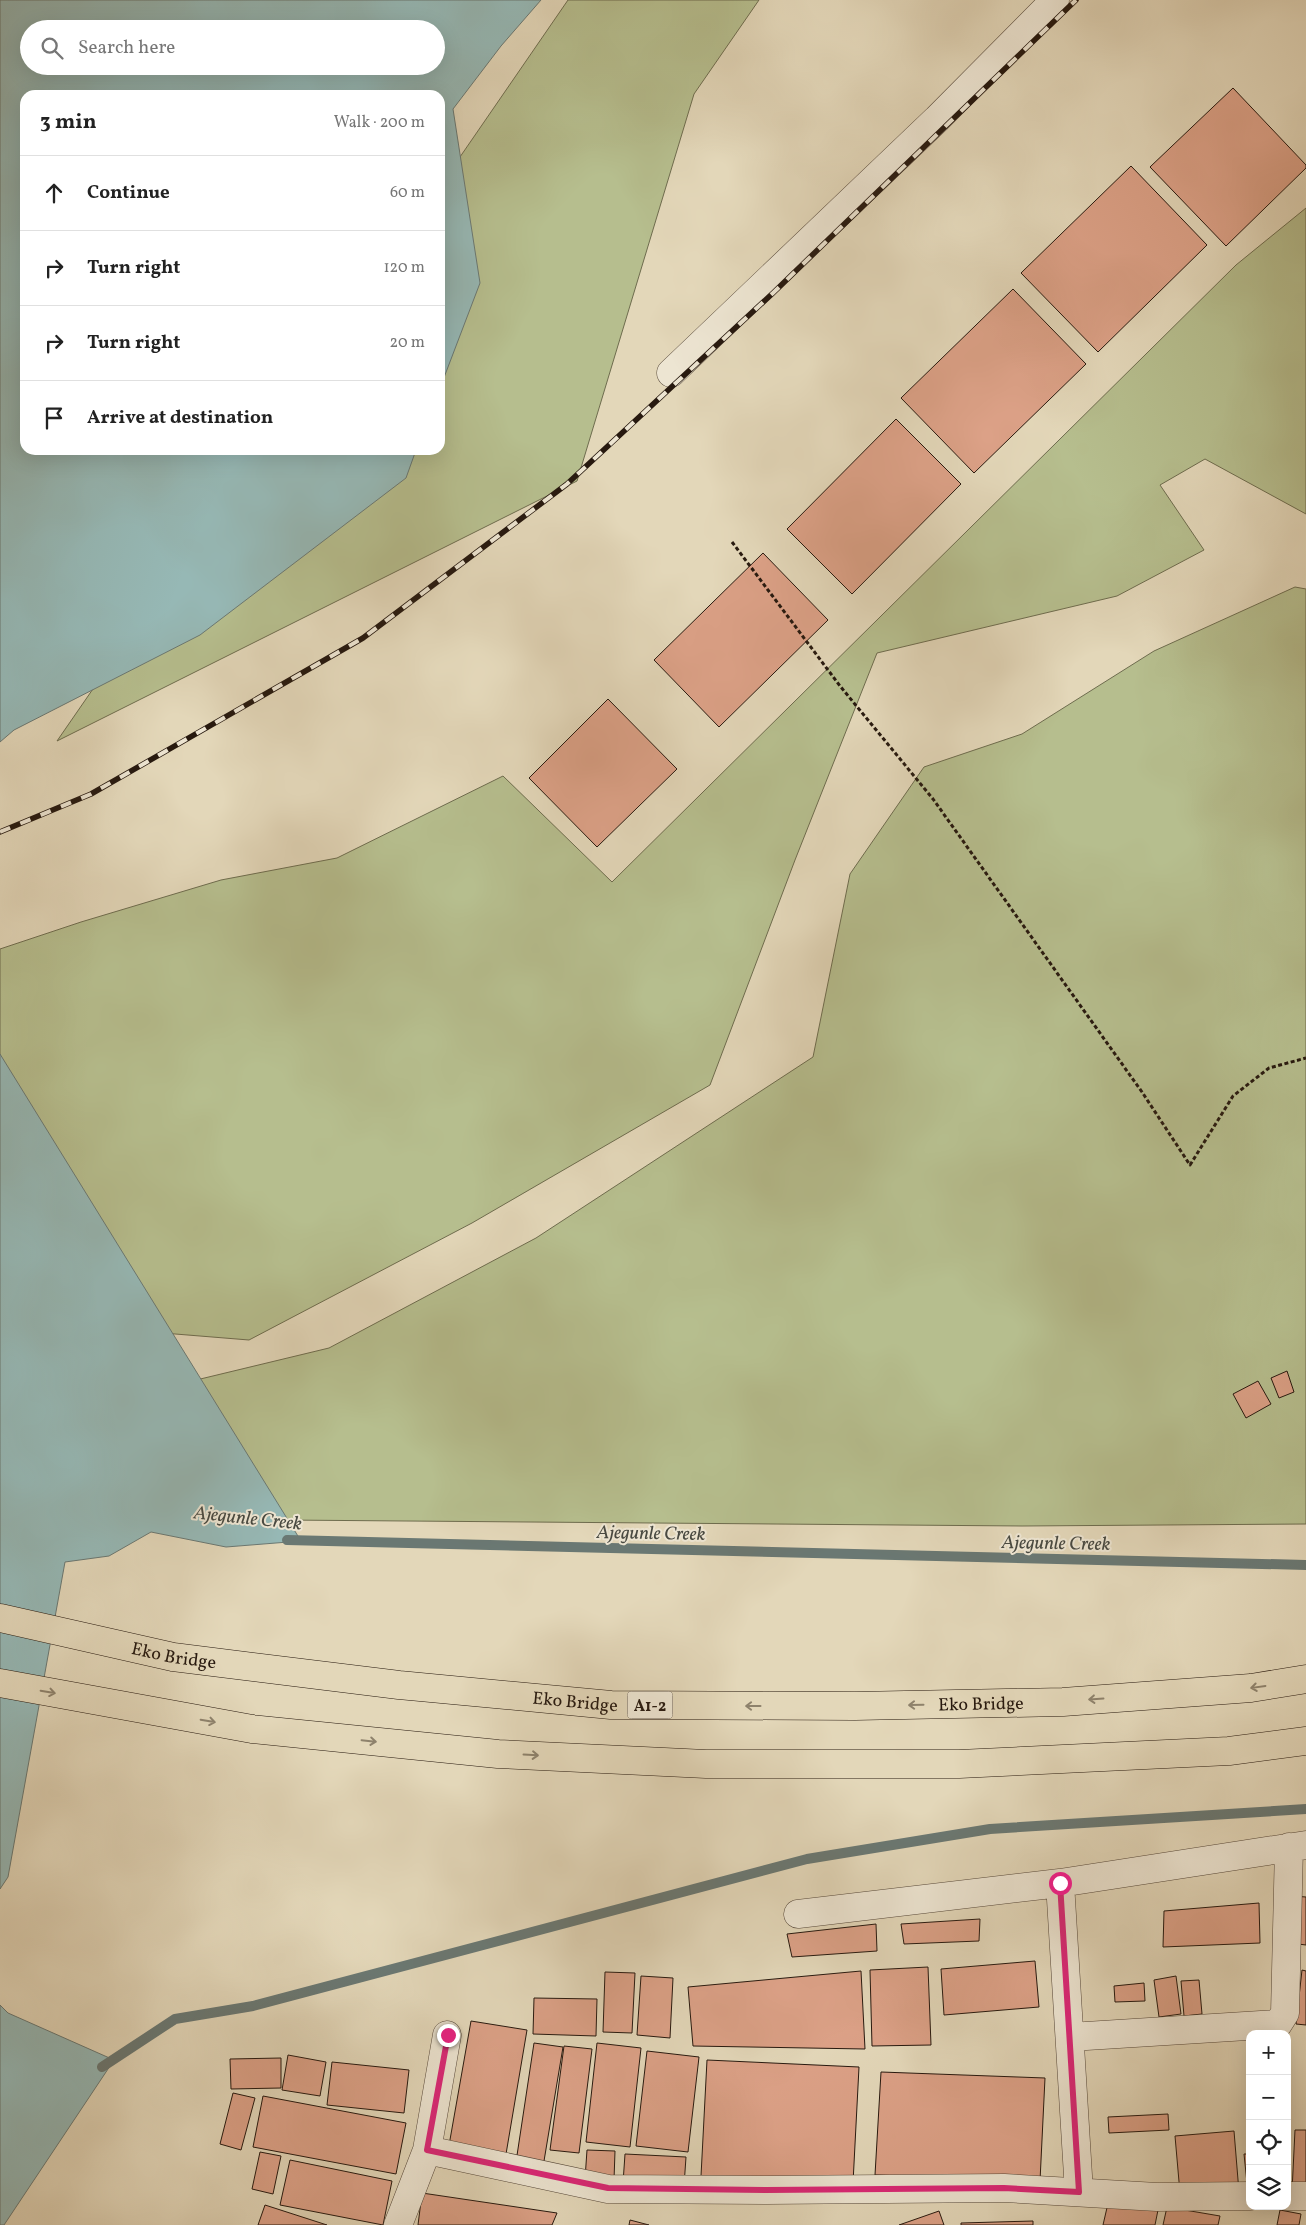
<!DOCTYPE html>
<meta charset="utf-8">
<style>
:root{--surface:#fff;--page:#f2f2f2;--text:#222;--muted:#767676;--line:#e0e0e0}
body{margin:0;font-family:Vollkorn,serif;background:var(--page);color:var(--text)}
.controls{position:absolute;right:15px;bottom:15px;display:grid;overflow:hidden;border-radius:10px;box-shadow:0 5px 20px #0002}
.controls button{width:45px;height:45px;display:grid;place-items:center;padding:0;border:0;border-bottom:1px solid var(--line);background:var(--surface);color:var(--text);font:25px sans-serif}
.stop{position:absolute;width:15px;height:15px;margin:-11px;border:4px solid #db2777;border-radius:50%;background:#fff}
.stop.end{background:#db2777;border-color:#fff;box-shadow:0 1px 5px #0008}
.list{margin:0;padding:0;list-style:none}
h2{display:flex;justify-content:space-between;align-items:center;height:65px;margin:0;padding:0 20px;font-size:21px}
h2 small{font-size:16px;font-weight:400;color:var(--muted)}
.list li{display:grid;grid-template-columns:32px 1fr auto;gap:15px;align-items:center;box-sizing:border-box;height:75px;padding:0 20px;border-top:1px solid var(--line)}
.list b{display:block;font-size:19px;white-space:nowrap}
.list em{font-size:16px;font-style:normal;color:var(--muted)}
.icon{flex:none;width:28px;height:28px;fill:none;stroke:currentColor;stroke-width:2;stroke-linecap:round;stroke-linejoin:round}
.map{position:relative;flex:none;width:1306px;height:2225px;overflow:hidden}
.search{position:absolute;background:var(--surface);box-shadow:0 5px 20px #0002;left:20px;top:20px;width:425px;height:55px;display:flex;align-items:center;gap:12px;box-sizing:border-box;padding:0 18px;border-radius:28px;color:var(--muted);font-size:19px}
.panel{position:absolute;background:var(--surface);box-shadow:0 5px 20px #0002;left:20px;top:90px;width:425px;height:365px;border-radius:15px}
.map>svg:first-child{display:block}
.green{fill:#b6be8e;stroke:#6e6c4e}
.water{fill:#96b8b5;stroke:#6a7873;fill-rule:evenodd}
.lines{fill:none;stroke-linecap:round;stroke-linejoin:round}
.stream{stroke:#6a7873;stroke-width:10}
.building{fill:#dca187;stroke:#27190f}
.minor-casing{stroke:#56483a;stroke-width:29}
.motorway-casing{stroke:#27190f;stroke-width:29}
.path{stroke:#27190f;stroke-width:3;stroke-dasharray:4 2.5;stroke-linecap:butt}
.minor{stroke:#ede5d2;stroke-width:28}
.motorway{stroke:#e3d7b9;stroke-width:28}
.rail-casing{stroke:#27190f;stroke-width:5.5}
.rail{stroke:#ede5d2;stroke-width:4;stroke-dasharray:11;stroke-linecap:butt}
.oneway{stroke:#8e826c}
.route{stroke:#db2777;stroke-width:6}
.labels{text-anchor:middle;stroke-width:4;stroke-linejoin:round;paint-order:stroke}
.shield{fill:#ede5d2;stroke:#62564a;stroke-width:1}
.shield-label{font-size:16px;font-weight:bold;fill:#27190f}
.street-label{font-size:18px;fill:#27190f;stroke:#ede5d2}
.water-label{font-size:19px;font-style:italic;fill:#484941;stroke:#ede5d2}
</style>
<div class="map">
<svg width="1306" height="2225" viewBox="0 0 1306 2225">
<rect width="100%" height="100%" fill="#e3d7b9"/>
<filter id="stains"><feTurbulence type="fractalNoise" baseFrequency=".004" numOctaves="4"/><feColorMatrix values="0 0 0 0 .2 0 0 0 0 .09 0 0 0 0 .02 0 0 0 .5 -.17"/></filter>
<radialGradient id="worn" r=".72"><stop offset=".6" stop-color="#630" stop-opacity="0"/><stop offset="1" stop-color="#630" stop-opacity=".3"/></radialGradient>
<path class="green" d="M568,0H759L694,94L577,481L57,741L258,450H440V186Z
M1306,208V514L1205,459L1160,485L1204,550L1117,596L877,653L795,860L710,1085L472,1223L249,1340L163,1333L0,1215V949L81,922L221,880L337,858L503,776L612,882L1236,265Z
M1295,587L1306,589V1524L1022,1526L283,1520L163,1388L329,1348L536,1238L813,1057L850,874L924,767L1022,734L1154,651Z"/>
<path class="water" d="M0,0H541L501,46L453,109L480,283L440,388V95H25V450H416L406,478L200,635L14,730L0,742ZM29,29H436V66H29Z
M0,1054L301,1541L226,1547L151,1532L109,1556L65,1562L8,1877L0,1889Z
M0,2005L8,2013L114,2060L4,2225H0Z"/>
<g class="lines">
<path class="stream" d="M287,1540L1306,1565
M102,2067L175,2019L253,2006L807,1859L990,1829L1306,1809"/>
</g>
<path class="building" d="M1233,88L1306,165V168L1226,246L1150,167Z
M1131,166L1207,245L1098,352L1021,273Z
M1013,289L1086,364L974,473L901,398Z
M896,419L961,484L852,594L787,529Z
M763,553L828,620L719,727L654,660Z
M608,699L677,769L597,847L529,778Z
M1287,1371L1294,1392L1279,1398L1271,1378Z
M1258,1381L1271,1404L1246,1418L1233,1394Z
M1293,1896L1306,1897V1945L1290,1943Z
M1259,1903L1260,1943L1163,1947L1164,1911Z
M980,1919L979,1941L904,1944L901,1924Z
M876,1924L877,1951L792,1957L787,1934Z
M1035,1961L1039,2007L944,2015L941,1969Z
M928,1967L931,2045L872,2046L870,1970Z
M1302,1970L1306,1971V2025L1296,2024Z
M861,1971L865,2049L693,2046L688,1987Z
M605,1972L635,1973L632,2033L603,2032Z
M641,1976L673,1978L670,2038L637,2035Z
M1176,1976L1181,2014L1159,2017L1154,1980Z
M1199,1980L1202,2014L1184,2016L1181,1981Z
M1144,1983L1145,2001L1115,2002L1114,1986Z
M534,1998L597,1999L596,2036L533,2034Z
M471,2021L527,2030L505,2160L448,2151Z
M534,2043L563,2047L543,2167L516,2162Z
M597,2043L641,2048L630,2147L586,2142Z
M564,2046L592,2049L579,2153L550,2150Z
M647,2051L699,2057L688,2152L636,2146Z
M288,2055L326,2062L320,2096L282,2090Z
M281,2058V2088L231,2089L230,2059Z
M707,2060L859,2067L853,2183L701,2176Z
M332,2062L409,2070L404,2113L327,2105Z
M881,2072L1045,2078L1040,2181L875,2175Z
M233,2093L255,2098L241,2150L220,2144Z
M263,2096L406,2123L396,2174L253,2147Z
M1168,2114L1169,2130L1109,2133L1108,2117Z
M1295,2130H1306V2192L1292,2191Z
M1234,2131L1239,2192L1180,2193L1175,2136Z
M587,2150L615,2151L614,2180L585,2179Z
M260,2152L281,2156L273,2194L252,2189Z
M625,2154L686,2157L684,2186L623,2183Z
M1244,2154H1250V2193H1248Z
M290,2160L392,2181L383,2225L280,2205Z
M422,2193L557,2213L552,2225H418Z
M1109,2199L1158,2210L1155,2225H1103Z
M265,2205L327,2225H258Z
M1167,2207L1220,2216L1218,2225H1163Z
M1280,2210L1301,2214L1299,2225H1277Z
M939,2211L944,2225H899Z
M630,2220L649,2225H629Z
M1033,2221V2225H961V2223Z"/>
<g class="lines">
<defs>
<path id="minor" d="M671,373L937,119L1055,0
M798,1914L1060,1883
M1070,2037L1278,2024L1285,2013L1289,1847
M427,2150L608,2189L767,2190L1004,2188L1157,2197L1250,2196
M1079,2192L1060,1883L1306,1845
M1287,2196H1306
M398,2225L427,2150L447,2035"/>
<g id="motorway">
<path id="s1" d="M0,1618L173,1657L399,1685L611,1705L855,1706L1063,1702L1251,1688L1306,1679"/>
<path d="M0,1683L252,1729L498,1754L706,1764H959L1229,1751L1306,1741"/>
</g>
</defs>
<use href="#minor" class="minor-casing"/>
<use href="#motorway" class="motorway-casing"/>
<path class="path" d="M732,542L840,686L933,799L1142,1092L1190,1165L1233,1096L1269,1068L1306,1058"/>
<use href="#minor" class="minor"/>
<use href="#motorway" class="motorway"/>
<defs>
<path id="rail" d="M0,832L91,794L363,638L567,484L773,293L1076,0"/>
</defs>
<use href="#rail" class="rail-casing"/>
<use href="#rail" class="rail"/>
</g>
<defs><path id="oneway-shaft" d="M-6 0H5M1.5-3L5.5 0L1.5 3" fill="none" stroke-width="1.6" stroke-linecap="round" stroke-linejoin="round" transform="scale(1.25)"/></defs>
<g class="oneway">
<use href="#oneway-shaft" transform="translate(1258 1687) rotate(172)"/>
<use href="#oneway-shaft" transform="translate(48 1692) rotate(10)"/>
<use href="#oneway-shaft" transform="translate(1096 1699) rotate(176)"/>
<use href="#oneway-shaft" transform="translate(916 1705) rotate(179)"/>
<use href="#oneway-shaft" transform="translate(753 1706) rotate(-180)"/>
<use href="#oneway-shaft" transform="translate(208 1721) rotate(10)"/>
<use href="#oneway-shaft" transform="translate(369 1741) rotate(6)"/>
<use href="#oneway-shaft" transform="translate(531 1755) rotate(3)"/>
</g>
<g class="lines">
<path class="route" d="M448,2035L427,2150L608,2188L767,2190L1004,2188L1079,2192L1060,1883"/>
</g>
<g class="labels">
<rect class="shield" x="627.5" y="1691.5" width="45" height="27" rx="4"/>
<g class="shield-label">
<text x="650" y="1711">A1-2</text>
</g>
<g class="street-label">
<text dy="6" stroke="none"><textPath href="#s1" startOffset="178">Eko Bridge</textPath></text>
<text dy="6" stroke="none"><textPath href="#s1" startOffset="582">Eko Bridge</textPath></text>
<text dy="6" stroke="none"><textPath href="#s1" startOffset="988">Eko Bridge</textPath></text>
</g>
<g class="water-label">
<text transform="translate(248 1517) rotate(6)" y="7">Ajegunle Creek</text>
<text transform="translate(651 1532) rotate(1)" y="7">Ajegunle Creek</text>
<text transform="translate(1056 1542) rotate(1)" y="7">Ajegunle Creek</text>
</g>
</g>
<rect width="100%" height="100%" filter="url(#stains)"/>
<rect width="100%" height="100%" fill="url(#worn)"/>
</svg>
<div class="controls">
<button>+</button>
<button>−</button>
<button><svg class="icon" aria-label="locate" viewBox="0 0 24 24"><circle cx="12" cy="12" r="6"/><path d="M12 2v4M12 18v4M2 12h4M18 12h4"/></svg></button>
<button><svg class="icon" aria-label="layers" viewBox="0 0 24 24"><path d="M12 4l9 5-9 5-9-5zM3 14l9 5 9-5"/></svg></button>
</div>
<div class="stop" style="left:1060px;top:1883px"></div>
<div class="stop end" style="left:448px;top:2035px"></div>
<div class="search"><svg class="icon" aria-label="search" viewBox="0 0 24 24"><circle cx="10" cy="10" r="6"/><path d="M15 15l6 6"/></svg>Search here</div>
<section class="panel">
<h2>3 min<small>Walk · 200 m</small></h2>
<ul class="list">
<li><svg class="icon" aria-label="ahead" viewBox="0 0 24 24"><path d="M12 20V5M6 11l6-6 6 6"/></svg><div><b>Continue</b></div><em>60 m</em></li>
<li><svg class="icon" aria-label="right" viewBox="0 0 24 24"><path d="M7 20v-9h11M14 6l5 5-5 5"/></svg><div><b>Turn right</b></div><em>120 m</em></li>
<li><svg class="icon" aria-label="right" viewBox="0 0 24 24"><path d="M7 20v-9h11M14 6l5 5-5 5"/></svg><div><b>Turn right</b></div><em>20 m</em></li>
<li><svg class="icon" aria-label="arrive" viewBox="0 0 24 24"><path d="M6 21V4h12l-3 4 3 4H6"/></svg><div><b>Arrive at destination</b></div></li>
</ul>
</section>
</div>
